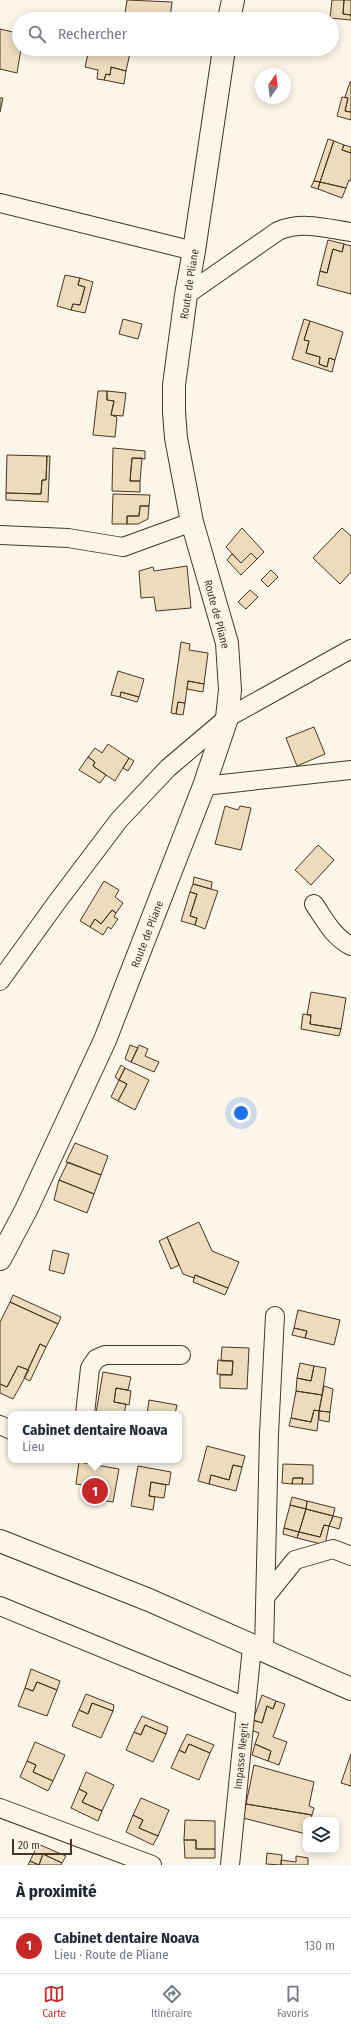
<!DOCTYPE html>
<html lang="fr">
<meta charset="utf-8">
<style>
:root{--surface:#fff;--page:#f6f6f7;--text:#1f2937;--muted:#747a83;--line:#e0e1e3;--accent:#c62828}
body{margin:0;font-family:"Fira Sans Condensed",sans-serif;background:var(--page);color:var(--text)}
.controls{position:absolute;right:12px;bottom:12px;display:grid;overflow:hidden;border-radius:8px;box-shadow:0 2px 10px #0003}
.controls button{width:36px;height:36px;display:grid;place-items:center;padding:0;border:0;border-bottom:1px solid var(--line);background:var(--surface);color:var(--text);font:20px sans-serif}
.compass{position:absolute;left:255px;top:68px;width:36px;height:36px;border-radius:50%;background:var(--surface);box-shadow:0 2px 10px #0003;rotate:14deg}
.scale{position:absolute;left:12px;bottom:10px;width:60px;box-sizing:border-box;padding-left:4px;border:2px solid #4a3520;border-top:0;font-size:11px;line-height:14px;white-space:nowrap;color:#4a3520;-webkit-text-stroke:3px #fbf6e9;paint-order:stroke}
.you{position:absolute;left:241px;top:1113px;width:14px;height:14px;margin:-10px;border:3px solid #fff;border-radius:50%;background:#1a73e8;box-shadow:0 0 0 6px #1a73e833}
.badge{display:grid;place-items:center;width:26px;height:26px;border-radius:50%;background:var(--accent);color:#fff;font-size:13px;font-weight:700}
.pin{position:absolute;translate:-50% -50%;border:2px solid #fff;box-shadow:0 1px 4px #0006}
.popup{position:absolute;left:8px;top:1411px;width:174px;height:52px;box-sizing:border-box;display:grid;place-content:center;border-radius:8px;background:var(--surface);filter:drop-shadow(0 1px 3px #0005);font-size:13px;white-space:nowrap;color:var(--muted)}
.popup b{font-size:15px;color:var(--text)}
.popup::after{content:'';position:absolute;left:50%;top:100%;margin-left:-8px;border:8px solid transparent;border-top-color:var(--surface)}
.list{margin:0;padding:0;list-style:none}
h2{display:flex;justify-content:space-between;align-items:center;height:52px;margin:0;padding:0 16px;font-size:17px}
h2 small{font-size:13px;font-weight:400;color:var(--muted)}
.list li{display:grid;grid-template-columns:26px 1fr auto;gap:12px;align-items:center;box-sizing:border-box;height:56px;padding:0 16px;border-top:1px solid var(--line)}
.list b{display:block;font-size:15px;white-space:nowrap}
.list p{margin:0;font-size:13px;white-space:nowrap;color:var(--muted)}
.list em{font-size:13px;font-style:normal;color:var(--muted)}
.icon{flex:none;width:22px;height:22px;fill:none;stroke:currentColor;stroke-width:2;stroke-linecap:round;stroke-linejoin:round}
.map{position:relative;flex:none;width:351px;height:1865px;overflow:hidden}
.search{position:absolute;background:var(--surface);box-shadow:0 2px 10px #0003;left:12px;right:12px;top:12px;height:44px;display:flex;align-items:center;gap:10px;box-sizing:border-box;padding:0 14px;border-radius:22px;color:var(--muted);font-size:15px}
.sheet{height:108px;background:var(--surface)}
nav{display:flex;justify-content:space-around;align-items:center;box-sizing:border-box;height:56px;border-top:1px solid var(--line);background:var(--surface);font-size:11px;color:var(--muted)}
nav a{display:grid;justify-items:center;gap:2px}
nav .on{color:var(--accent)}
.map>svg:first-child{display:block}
.building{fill:#ecdcbc;stroke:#4a3520}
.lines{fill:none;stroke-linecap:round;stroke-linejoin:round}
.street-casing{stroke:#4a3520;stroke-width:20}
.secondary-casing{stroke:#4a3520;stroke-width:24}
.primary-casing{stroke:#4a3520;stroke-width:24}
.street{stroke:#fbf6e9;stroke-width:18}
.secondary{stroke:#fbf6e9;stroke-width:22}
.primary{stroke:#fbf6e9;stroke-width:22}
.labels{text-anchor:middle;stroke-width:3;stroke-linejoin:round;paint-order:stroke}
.street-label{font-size:11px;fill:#4a3520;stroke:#fbf6e9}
</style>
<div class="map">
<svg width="351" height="1865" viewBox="0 0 351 1865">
<rect width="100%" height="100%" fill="#fbf6e9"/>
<path class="building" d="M127,0L172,2L170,19H128L129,14L125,13Z
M332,0H344L343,14L351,15V20L330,18Z
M344,0H351V15L343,14Z
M0,29L13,32V36L19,37V49H21L17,73L0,69Z
M89,49L115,51V49H122L121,52L130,53L126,71L111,67L110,75L106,74L104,80L97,79L98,70L85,67Z
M111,67L126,71L124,84L104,80L106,74L110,75Z
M350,82H351V112L345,111L348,98L345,97Z
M342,97L348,98L345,111L351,112V120L337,116Z
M0,98H3L0,112Z
M328,139L334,141L333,143L320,182L314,181Z
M334,141L344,145L342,150L351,153V181L349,180L346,188L320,182Z
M344,145L351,147V153L342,150Z
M314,181L320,182L318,189L311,187Z
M320,182L346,188L342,198L318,189Z
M328,240L344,244L342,252L333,249L327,273L320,271Z
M344,244L351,246V294L317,285L320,271L327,273L333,249L342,252Z
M65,275L80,278L78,285L85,287L80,305L73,304L71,310L57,306Z
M80,278L93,282L85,313L71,310L73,304L80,305L85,287L78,285Z
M123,319L142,324L138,339L119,334Z
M304,319L310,321L304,340L309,341L306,353L320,357L319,364L327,367L329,358L335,360L332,372L292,359Z
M310,321L343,332L335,360L329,358L327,367L319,364L320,357L306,353L309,341L304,340Z
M98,391H107V400L114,401L111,415L117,417L115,437L93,435Z
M107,391L126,393L123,416L111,415L114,401L107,400Z
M113,448L145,451V459L132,458L130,481H140V492L112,491Z
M7,455L47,456L46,480H42L41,494L6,493Z
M47,456H50L48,502L6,500V493L41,494L42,480H46Z
M132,458H142L140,481H130Z
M113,494L150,495L149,506H140L139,516H127V524H112Z
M140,506H149L148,519L138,524H127V516H139Z
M242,528L264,552L257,559L251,553L241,563L226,547Z
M342,528L351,536V572L340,584L313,558Z
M251,553L257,559L241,575L227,560L232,554L241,563Z
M187,566L191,608L156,611L154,597L141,598L139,571L153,567L154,571Z
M271,570L278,577L268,587L261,580Z
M250,590L258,597L246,609L238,602Z
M181,642L190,644L189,650L208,653L204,684L188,681L185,703L178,702L176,714L171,713Z
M118,671L144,679L139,697L121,692L120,697L111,695Z
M188,681L204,684L203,692L187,689Z
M121,692L139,697L137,702L120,697Z
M178,702L185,703L183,715L176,714Z
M314,727L325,754L297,766L286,738Z
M108,744L129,758L115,781L93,766L95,762L88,757L95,748L102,753Z
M88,757L95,762L93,766L106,775L100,783L79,770Z
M129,758L134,761L128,771L123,768Z
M225,806L238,810L240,806L251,808L241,850L215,844Z
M318,845L334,860L311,885L295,870Z
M194,877L212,882L211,889L193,884Z
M104,881L119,890L115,897L123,903L116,913L112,910L101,924L95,919L90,927L80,921Z
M193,884L218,891L205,929L195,925L197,918L190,916L197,894L190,892Z
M190,892L197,894L190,916L197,918L195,925L181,921Z
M112,910L116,913L114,917L118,919L111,929L108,927L103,935L90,927L95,919L101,924Z
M311,992L346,998L341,1029L310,1024L311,1015H307Z
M303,1014L311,1015L310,1024L341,1029L339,1036L301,1029Z
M130,1045L138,1048L131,1062L125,1059Z
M139,1045L148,1049L145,1056L159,1062L154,1072L131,1062Z
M121,1065L125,1068L119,1080L115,1077Z
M125,1068L149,1080L135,1110L118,1101L127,1084L119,1080Z
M119,1080L127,1084L118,1101L111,1097Z
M75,1143L108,1156L101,1175L66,1162Z
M68,1162L101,1175L94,1194L59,1180Z
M59,1180L94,1194L87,1213L54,1200Z
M199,1222L212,1251L239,1262L228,1288L195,1275L194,1278L183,1274L167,1237Z
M167,1237L179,1265L171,1269L159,1241Z
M53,1250L69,1254L64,1274L49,1270Z
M195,1275L228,1288L225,1295L193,1282Z
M13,1295L61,1317L58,1324L10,1302Z
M10,1302L58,1324L46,1347L40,1344L28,1370L18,1366L7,1387L0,1384V1322Z
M298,1310L340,1320L334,1345L305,1338L307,1331L294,1328Z
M294,1328L307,1331L305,1338L292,1335Z
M40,1344L46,1347L30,1381L24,1378Z
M222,1347L249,1348L247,1389L220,1388V1375H232L233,1361H221Z
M218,1360L233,1361L232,1375L217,1374Z
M300,1363L314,1366L311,1381L297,1378Z
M18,1366L29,1370L13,1399L0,1393V1384L7,1387Z
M314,1366L326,1368L322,1395L296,1391L297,1378L311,1381Z
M103,1372L131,1377L128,1390L116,1388L114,1402L126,1404L124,1414L96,1413Z
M324,1386L333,1389L330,1412L319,1411Z
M116,1388L131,1391L129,1405L114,1402Z
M296,1391L322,1395L319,1411L314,1410L311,1422L291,1418Z
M149,1400L177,1405L175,1414H147Z
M314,1410L319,1411L317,1431L289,1426L291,1418L311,1422Z
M319,1411L330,1412L329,1422L319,1420Z
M207,1446L245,1456L242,1467L233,1465L229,1480L211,1475L209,1484L198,1481Z
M79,1462L119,1469L113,1502L100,1500L103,1482L90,1480L89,1486L76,1484Z
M283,1464L313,1465V1484H302L303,1478H293L292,1484L282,1483Z
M233,1465L242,1467L236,1491L209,1484L211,1475L229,1480Z
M138,1466L171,1472L169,1485L151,1482L149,1496L155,1497L153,1510L131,1506Z
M293,1478H303L302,1484H292Z
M90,1480L103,1482L101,1497L87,1495Z
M151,1482L166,1485L164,1498L149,1496Z
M292,1497L307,1501L306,1509L290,1505Z
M307,1501L335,1508L333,1516L306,1509Z
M290,1505L306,1509L299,1532L284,1528Z
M306,1509L333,1516L329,1526L324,1525L320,1537L299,1532Z
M333,1516L342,1518L339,1529L329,1526Z
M324,1525L329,1526L325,1545L297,1538L299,1532L320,1537Z
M284,1528L299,1532L297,1538L283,1534Z
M31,1669L60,1681L57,1690L37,1682L33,1691L25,1688Z
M37,1682L57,1690L47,1716L18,1706L25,1688L33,1691Z
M86,1694L114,1705L113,1711L92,1703L88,1714L79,1710Z
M262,1695L276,1701L273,1709L267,1706L262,1723L253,1720Z
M276,1701L285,1704L273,1737L287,1742L279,1765L268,1761L271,1751L255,1744L259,1733L250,1730L253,1720L262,1723L267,1706L273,1709Z
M92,1703L113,1711L101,1738L72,1726L79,1710L88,1714Z
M142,1716L168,1727L166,1734L145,1725L141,1735L134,1732Z
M145,1725L166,1734L153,1762L126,1750L134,1732L141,1735Z
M187,1734L214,1745L210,1753L189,1744L185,1753L179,1750Z
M35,1742L65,1755L53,1781L33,1772L36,1765L27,1761Z
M189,1744L210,1753L199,1780L171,1768L179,1750L185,1753Z
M255,1744L271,1751L268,1761L252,1755Z
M351,1754V1786L341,1783Z
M27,1761L36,1765L33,1772L53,1781L48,1791L20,1777Z
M254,1765L314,1782L309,1806L314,1808L312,1815L246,1804Z
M86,1772L114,1785L102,1811L82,1802L87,1793L79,1789Z
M79,1789L87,1793L82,1802L102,1811L98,1821L71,1808Z
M141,1798L169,1810L158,1836L139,1828L143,1820L133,1815Z
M246,1804L312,1815L311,1820H306V1834L243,1818Z
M133,1815L143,1820L139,1828L158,1836L153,1845L126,1832Z
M185,1820L215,1821V1849H196V1840H184Z
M184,1840H196V1849H215V1858H185Z
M38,1844L66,1856L62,1863L43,1854L39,1865L30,1861Z
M267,1853L282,1855L281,1865L266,1864Z
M43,1854L62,1863L61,1865H39Z
M296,1856L308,1858V1865H281V1860L296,1862Z
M30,1861L39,1865H28Z"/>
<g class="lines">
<defs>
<path id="street" d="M0,203L194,251
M186,295L278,231C302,221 325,228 351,232
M0,535L68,538L123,547L192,522
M204,786L351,770
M314,904C325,920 333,937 351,946
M0,981L57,902L119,820L168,768L227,718L351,649
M85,1414L90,1368L96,1359L105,1355H181
M0,1425L11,1430
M267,1595L295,1560L333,1549L351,1556
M0,1606L246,1707
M264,1651L269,1434L275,1316
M0,1808L152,1865
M230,1865L252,1647"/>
<path id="secondary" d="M229,19L233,0
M0,1259L26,1210L105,1040L204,786L227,718L230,690L227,643L192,522L176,438L174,412V385L186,295L194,251L224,49"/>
<path id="primary" d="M0,1541L149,1600L351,1689"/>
</defs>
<use href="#street" class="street-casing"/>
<use href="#secondary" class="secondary-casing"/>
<use href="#primary" class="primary-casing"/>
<use href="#street" class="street"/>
<use href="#secondary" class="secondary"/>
<use href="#primary" class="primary"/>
</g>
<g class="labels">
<g class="street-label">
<text transform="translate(189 284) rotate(-81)" y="4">Route de Pliane</text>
<text transform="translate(217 614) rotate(75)" y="4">Route de Pliane</text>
<text transform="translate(147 934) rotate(-69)" y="4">Route de Pliane</text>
<text transform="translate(241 1756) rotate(-84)" y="4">Impasse Negrit</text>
</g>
</g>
</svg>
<div class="controls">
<button><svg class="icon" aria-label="layers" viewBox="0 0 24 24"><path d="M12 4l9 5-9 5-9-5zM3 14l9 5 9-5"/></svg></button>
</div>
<svg class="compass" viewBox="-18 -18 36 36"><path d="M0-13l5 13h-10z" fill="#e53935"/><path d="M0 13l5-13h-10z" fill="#747a83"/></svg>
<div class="scale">20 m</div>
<div class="you"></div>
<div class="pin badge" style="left:95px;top:1491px">1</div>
<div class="popup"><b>Cabinet dentaire Noava</b>Lieu</div>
<div class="search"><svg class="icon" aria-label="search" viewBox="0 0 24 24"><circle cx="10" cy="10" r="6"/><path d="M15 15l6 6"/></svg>Rechercher</div>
</div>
<section class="sheet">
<h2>À proximité<small></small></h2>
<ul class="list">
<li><span class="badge">1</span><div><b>Cabinet dentaire Noava</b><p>Lieu · Route de Pliane</p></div><em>130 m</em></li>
</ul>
</section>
<nav>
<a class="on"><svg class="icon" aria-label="map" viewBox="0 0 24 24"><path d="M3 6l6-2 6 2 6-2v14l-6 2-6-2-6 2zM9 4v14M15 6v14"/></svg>Carte</a>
<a><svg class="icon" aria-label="directions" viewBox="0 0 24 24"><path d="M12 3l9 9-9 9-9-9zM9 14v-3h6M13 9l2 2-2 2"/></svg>Itinéraire</a>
<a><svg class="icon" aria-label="saved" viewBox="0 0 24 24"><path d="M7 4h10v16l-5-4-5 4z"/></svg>Favoris</a>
</nav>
